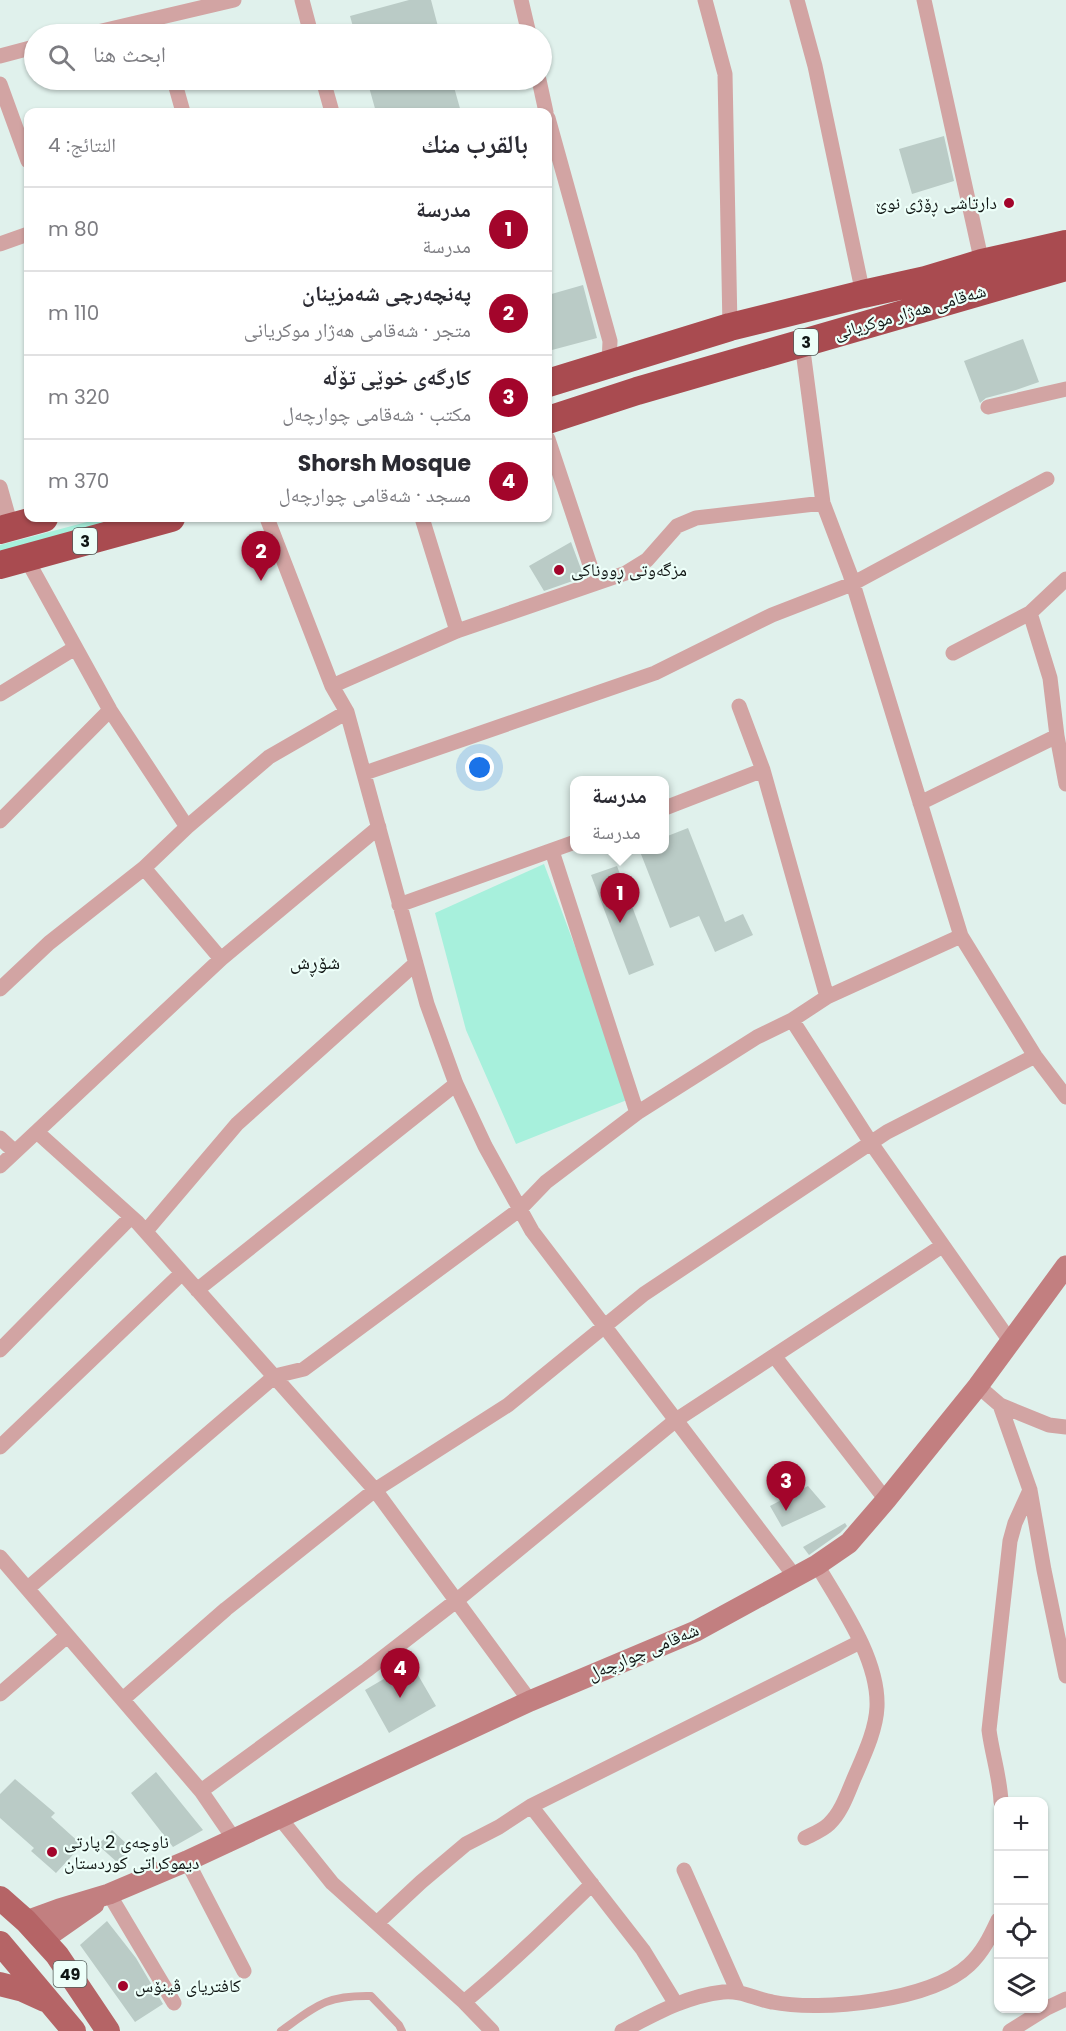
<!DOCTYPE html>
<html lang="ar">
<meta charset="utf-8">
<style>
:root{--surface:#fff;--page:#f2f2f3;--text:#2b2b33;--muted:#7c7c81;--line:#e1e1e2;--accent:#a3052b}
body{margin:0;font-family:Poppins,"Noto Naskh Arabic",sans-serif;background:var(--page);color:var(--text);direction:rtl}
.controls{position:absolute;right:18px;bottom:18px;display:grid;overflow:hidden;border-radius:12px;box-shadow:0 2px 4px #0004}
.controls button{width:54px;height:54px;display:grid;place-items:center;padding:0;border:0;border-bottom:2px solid var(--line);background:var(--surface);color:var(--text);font:30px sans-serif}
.you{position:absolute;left:480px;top:768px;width:21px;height:21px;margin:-15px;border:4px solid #fff;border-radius:50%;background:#1a73e8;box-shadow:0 0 0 9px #1a73e833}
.badge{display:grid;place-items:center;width:39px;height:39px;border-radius:50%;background:var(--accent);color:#fff;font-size:20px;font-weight:700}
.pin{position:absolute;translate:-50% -50px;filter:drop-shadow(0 2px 3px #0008)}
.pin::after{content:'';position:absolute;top:32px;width:21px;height:18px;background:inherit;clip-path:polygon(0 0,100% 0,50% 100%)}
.popup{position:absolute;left:570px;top:776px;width:99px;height:78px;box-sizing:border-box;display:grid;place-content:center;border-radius:12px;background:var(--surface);filter:drop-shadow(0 2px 4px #0005);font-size:20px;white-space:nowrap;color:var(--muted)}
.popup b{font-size:22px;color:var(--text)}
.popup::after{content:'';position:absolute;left:50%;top:100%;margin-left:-12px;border:12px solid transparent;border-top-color:var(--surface)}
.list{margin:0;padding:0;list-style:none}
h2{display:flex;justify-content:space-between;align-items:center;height:78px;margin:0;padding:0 24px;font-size:26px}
h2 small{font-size:20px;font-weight:400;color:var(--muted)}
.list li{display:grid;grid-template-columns:39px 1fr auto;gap:18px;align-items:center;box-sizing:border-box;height:84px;padding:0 24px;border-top:2px solid var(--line)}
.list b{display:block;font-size:22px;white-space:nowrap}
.list p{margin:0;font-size:20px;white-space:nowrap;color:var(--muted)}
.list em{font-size:20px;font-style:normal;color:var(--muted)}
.icon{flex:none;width:33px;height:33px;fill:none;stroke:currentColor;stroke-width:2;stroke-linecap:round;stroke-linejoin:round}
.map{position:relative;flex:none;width:1066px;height:2031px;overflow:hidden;direction:ltr}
.search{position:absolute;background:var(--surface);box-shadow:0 2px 4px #0004;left:24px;top:24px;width:528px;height:66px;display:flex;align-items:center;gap:15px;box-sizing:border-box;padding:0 21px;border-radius:33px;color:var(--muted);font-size:22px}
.panel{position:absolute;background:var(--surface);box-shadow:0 2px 4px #0004;left:24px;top:108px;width:528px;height:414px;border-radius:12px;direction:rtl}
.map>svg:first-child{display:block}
.green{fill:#a7f0dc}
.building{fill:#bacbc6}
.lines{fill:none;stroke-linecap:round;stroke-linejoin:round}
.lane{stroke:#d2a4a3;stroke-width:8}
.street{stroke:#d2a4a3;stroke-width:15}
.secondary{stroke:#c27f80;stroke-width:21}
.primary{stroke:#b56466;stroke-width:24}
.highway{stroke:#a94b50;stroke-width:28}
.poi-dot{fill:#a3052b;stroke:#edfff9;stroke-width:2}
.labels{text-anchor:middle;stroke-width:4.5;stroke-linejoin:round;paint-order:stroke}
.shield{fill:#edfff9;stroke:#525c59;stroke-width:1.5}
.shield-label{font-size:16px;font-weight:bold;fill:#101614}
.poi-label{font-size:18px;fill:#101614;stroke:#edfff9;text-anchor:start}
.street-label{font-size:18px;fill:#101614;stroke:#edfff9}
.neighbourhood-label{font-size:20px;fill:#101614;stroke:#edfff9}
</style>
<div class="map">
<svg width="1066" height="2031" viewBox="0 0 1066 2031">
<rect width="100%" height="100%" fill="#e0f1ec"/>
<path class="green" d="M102,518H161L0,561V545Z
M544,864L632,1098L516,1144L466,1030L435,913Z"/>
<path class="building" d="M409,0H431L440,34H355L350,16Z
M367,80H452L461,112H376Z
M944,136L954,181L912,194L899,149Z
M583,285L597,338L552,350L548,335V295Z
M1023,339L1039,382L1016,390L986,398L980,403L964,361Z
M571,542L584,577L544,591L529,566Z
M688,828L725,922L743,914L753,935L715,952L699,916L670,928L639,849H665V837Z
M617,866L654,965L629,975L591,875Z
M808,1486L826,1507L782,1527L770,1506Z
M845,1523L847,1526L840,1533L809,1555L803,1547Z
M411,1663L436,1706L389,1733L365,1690Z
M156,1772L203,1830L173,1847L131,1793Z
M15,1779L55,1813L51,1817L82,1845L56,1873L31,1851L34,1848L0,1818V1794Z
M112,1830L131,1848L118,1863L98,1845Z
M107,1921L136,1958L163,2004L135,2022L80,1945Z"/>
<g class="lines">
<path class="lane" d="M281,2031C316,2006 326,1995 371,1996L399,2025L402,2031"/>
<path class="street" d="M302,0L311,34
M521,0L529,34
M705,0L725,74L730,327
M797,0L815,66L863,294
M924,0L982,263
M157,18L162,34
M89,34L234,0
M0,56L34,47
M174,80L183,112
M323,80L332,112
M539,80L546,112
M0,84L28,161
M548,118L610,341L609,364
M0,244L28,234
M802,343L823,503L850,574L961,936L1035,1056L1066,1097
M988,407L1066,389
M548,439L596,583
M0,487L11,526
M267,518L332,686L347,712L427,1004L456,1084L485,1146L532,1231L796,1578
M422,518L457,631
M26,558L110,710L187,827
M1030,613L1050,678L1057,736L1066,784
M953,653L1030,613L1066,579
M332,686L457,631L626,573L647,560L677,526L696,518L823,503
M0,694L75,648
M739,706L763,770L827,997
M365,773L655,673L772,615L852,584L1047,479
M920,803L1057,736
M665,808L763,770
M0,821L110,710
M552,851L637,1113
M144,868L221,959
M399,905L575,842
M0,989L49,943L144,868L187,827L269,757L347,712
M792,1020L871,1143L1010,1341
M37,1132L137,1222L375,1490L530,1701
M0,1138L15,1152
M0,1166L221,959L379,827
M146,1231L237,1124L416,963
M197,1290L456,1084
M0,1350L131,1217
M775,1357L886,1500
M978,1386L1000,1405L1030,1490L1044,1570L1066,1676
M1000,1405L1049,1425L1066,1427
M0,1447L182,1273
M0,1557L201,1791L234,1839
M28,1588L275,1376L304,1369L519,1210L546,1182L637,1113L757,1037L792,1020L827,997L961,936
M0,1694L67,1636
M123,1699L226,1609L375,1490L508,1405L644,1294L887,1132L1035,1056
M201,1791L367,1670L456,1601L676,1420L942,1246
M1001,1802C1000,1777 992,1754 989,1730L1010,1541L1015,1523L1030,1490
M531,1806L643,1950L676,2004
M279,1817L332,1883L464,2002L492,2031
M805,1838C813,1834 823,1830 829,1824C842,1812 848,1792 855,1776C864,1755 876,1730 877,1707C879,1659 841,1606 817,1565
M187,1861L244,1971
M684,1870L738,1992
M109,1894L174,2003
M377,1923L421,1882L466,1844L499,1827L531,1806L860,1642
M464,2002C509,1965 550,1925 592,1884
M622,2031C655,2014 686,1996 723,1992C741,1990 755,1999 772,2002C821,2012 931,2001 969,1965C983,1952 990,1937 998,1920
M1010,2031L1047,2008L1066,1999"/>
<path class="secondary" d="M26,1921L59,1909L109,1894L187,1861L530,1701L696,1631L817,1565L849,1543L886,1500L978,1386L1066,1266
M44,1939L94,1904"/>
<path class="primary" d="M0,1898L26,1921L57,1955L108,2031
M0,1943L74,2031
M0,1984L23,1990L45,2000"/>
<path class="highway" d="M548,383L730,327L863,294L926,280L982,263L1066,244
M548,420L637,391L1066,267
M0,530L44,518
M0,565L171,518"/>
</g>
<g class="poi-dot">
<circle cx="1009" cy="203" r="6"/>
<circle cx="559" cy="570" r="6"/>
<circle cx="52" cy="1852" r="6"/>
<circle cx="123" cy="1986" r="6"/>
</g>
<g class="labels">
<g class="shield">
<rect x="794" y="329" width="24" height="26" rx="4.5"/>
<rect x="73" y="528" width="24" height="26" rx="4.5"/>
<rect x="53.5" y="1961" width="33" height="26" rx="4.5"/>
</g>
<g class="shield-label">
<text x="806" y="348">3</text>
<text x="85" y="547">3</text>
<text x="70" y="1980">49</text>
</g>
<g class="poi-label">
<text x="997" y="209" text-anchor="end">دارتاشی ڕۆژی نوێ</text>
<text x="571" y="576">مزگەوتی ڕووناکی</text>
<text x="64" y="1848">ناوچەی 2 پارتی<tspan x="64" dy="21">دیموکراتی کوردستان</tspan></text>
<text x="135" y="1992">کافتریای ڤینۆس</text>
</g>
<g class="street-label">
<text transform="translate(910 312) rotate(-16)" y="6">شەقامی ھەژار موکریانی</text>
<text transform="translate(643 1652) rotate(-23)" y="6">شەقامی چوارچەل</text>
</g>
<g class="neighbourhood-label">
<text x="315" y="969">شۆڕش</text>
</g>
</g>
</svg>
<div class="controls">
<button>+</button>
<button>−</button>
<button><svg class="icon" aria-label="locate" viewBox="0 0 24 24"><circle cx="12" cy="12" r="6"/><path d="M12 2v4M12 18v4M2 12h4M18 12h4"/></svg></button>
<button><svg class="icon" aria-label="layers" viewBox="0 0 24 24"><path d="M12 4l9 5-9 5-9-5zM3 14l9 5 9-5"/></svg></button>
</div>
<div class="you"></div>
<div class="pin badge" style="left:620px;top:923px">1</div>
<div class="popup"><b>مدرسة</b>مدرسة</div>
<div class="pin badge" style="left:261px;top:581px">2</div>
<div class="pin badge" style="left:786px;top:1511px">3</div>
<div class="pin badge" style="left:400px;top:1698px">4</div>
<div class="search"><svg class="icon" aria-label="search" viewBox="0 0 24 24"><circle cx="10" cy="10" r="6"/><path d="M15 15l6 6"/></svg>ابحث هنا</div>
<section class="panel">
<h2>بالقرب منك<small>النتائج: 4</small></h2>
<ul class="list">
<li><span class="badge">1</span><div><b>مدرسة</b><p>مدرسة</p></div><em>80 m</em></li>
<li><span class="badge">2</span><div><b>پەنچەرچی شەمزینان</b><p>متجر · شەقامی ھەژار موکریانی</p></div><em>110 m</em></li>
<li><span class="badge">3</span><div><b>کارگەی خوێی تۆڵە</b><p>مكتب · شەقامی چوارچەل</p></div><em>320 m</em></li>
<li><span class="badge">4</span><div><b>Shorsh Mosque</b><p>مسجد · شەقامی چوارچەل</p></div><em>370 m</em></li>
</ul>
</section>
</div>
